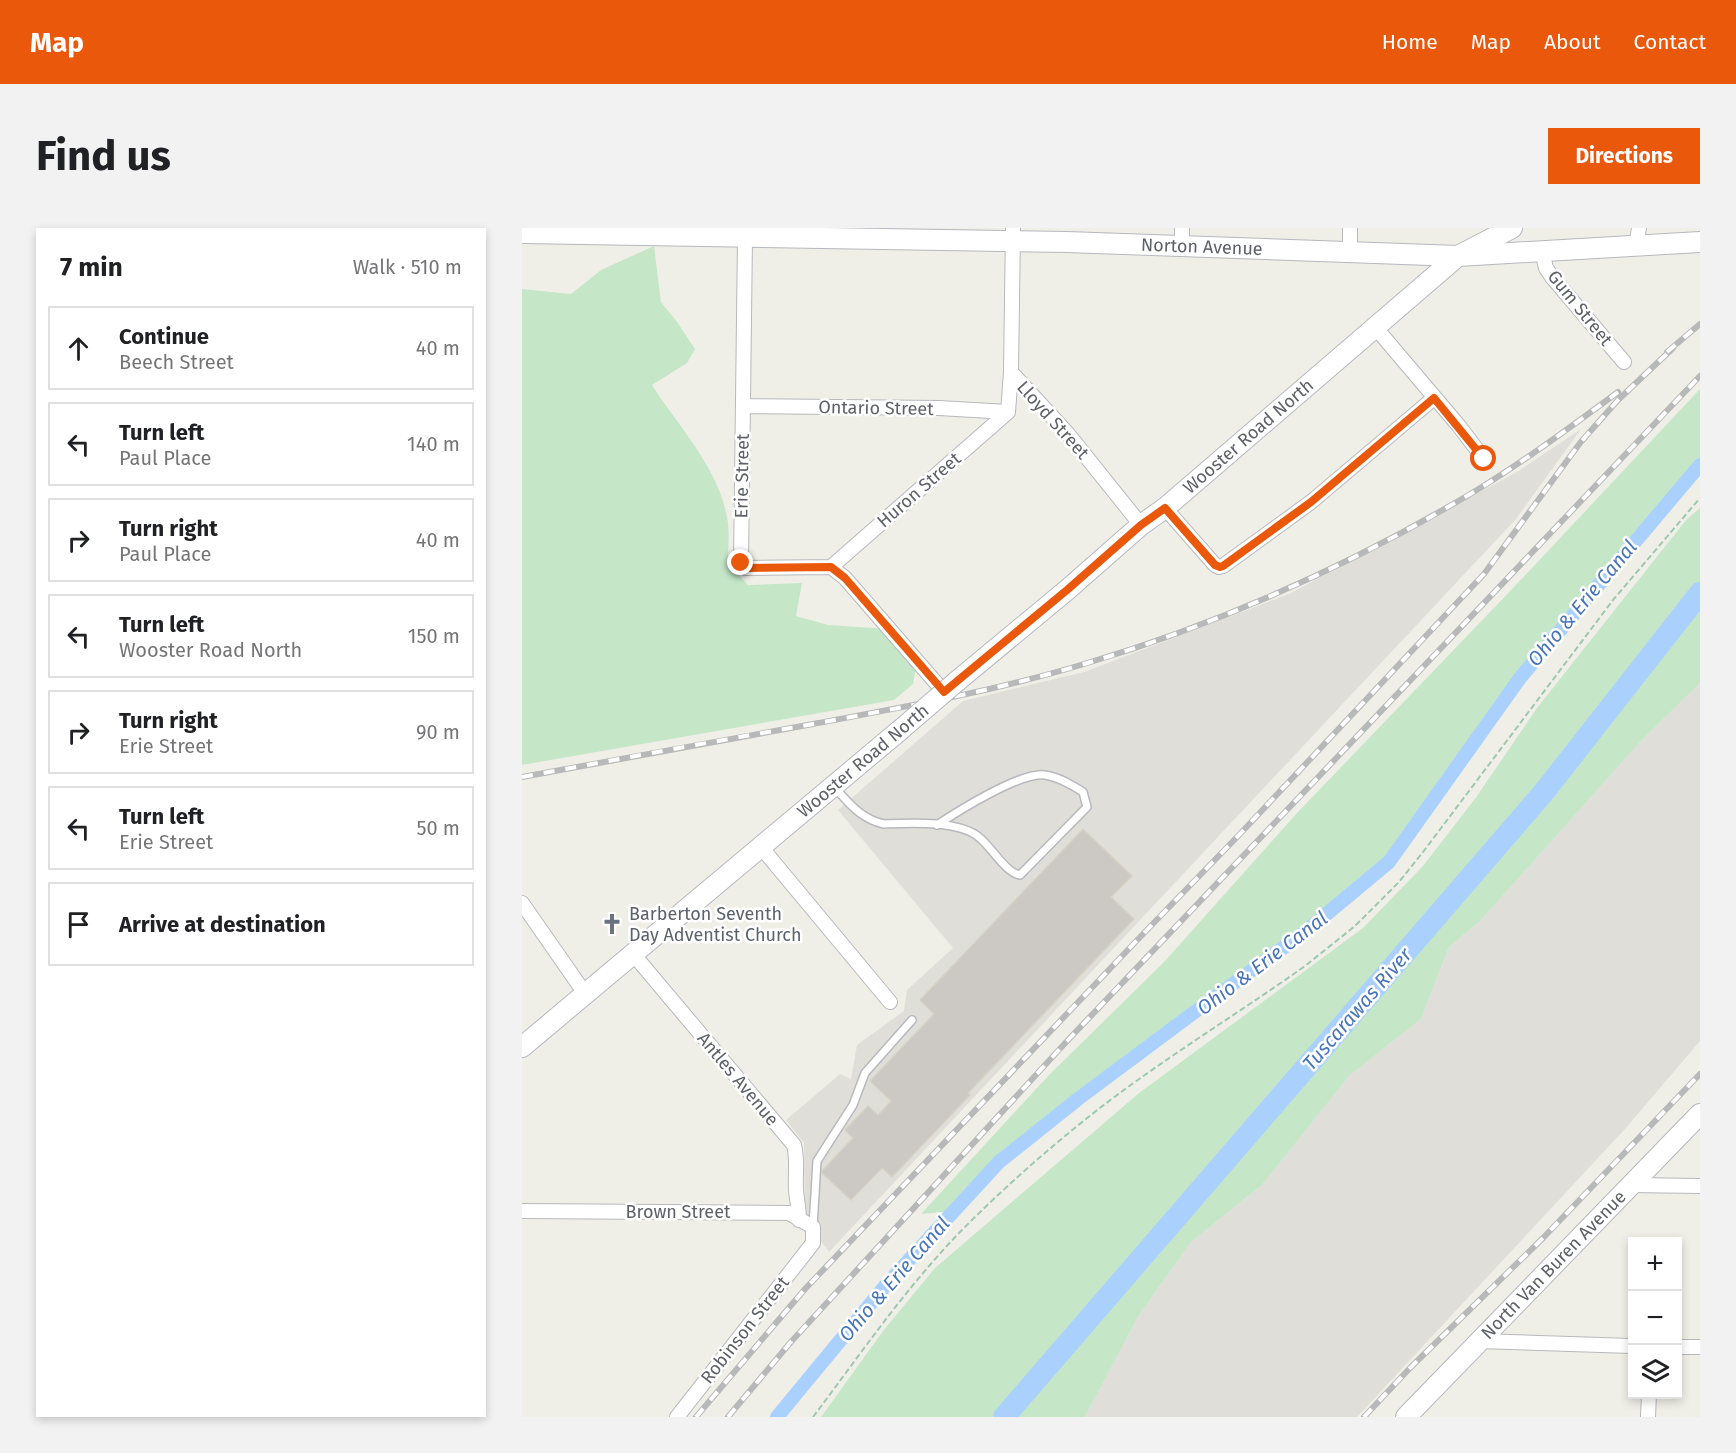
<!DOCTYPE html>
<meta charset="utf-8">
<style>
:root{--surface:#fff;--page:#f2f2f2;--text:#202124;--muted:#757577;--line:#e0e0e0;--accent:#ea580c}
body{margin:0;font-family:"Fira Sans",sans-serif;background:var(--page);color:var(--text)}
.controls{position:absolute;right:18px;bottom:18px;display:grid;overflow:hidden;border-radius:0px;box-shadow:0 3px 9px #0003}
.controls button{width:54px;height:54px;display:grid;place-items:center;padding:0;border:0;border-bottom:2px solid var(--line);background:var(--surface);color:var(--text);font:30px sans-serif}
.stop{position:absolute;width:18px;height:18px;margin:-14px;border:4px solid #ea580c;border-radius:50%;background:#fff}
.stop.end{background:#ea580c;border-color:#fff;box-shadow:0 2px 6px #0008}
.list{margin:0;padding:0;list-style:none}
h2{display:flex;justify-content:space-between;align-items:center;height:78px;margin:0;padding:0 24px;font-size:26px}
h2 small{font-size:20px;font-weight:400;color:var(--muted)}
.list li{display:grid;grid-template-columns:39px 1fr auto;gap:18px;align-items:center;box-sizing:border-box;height:84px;margin:0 12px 12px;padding:0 12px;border:2px solid var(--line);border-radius:0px}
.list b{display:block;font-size:22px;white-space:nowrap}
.list p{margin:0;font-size:20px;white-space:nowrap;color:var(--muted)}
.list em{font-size:20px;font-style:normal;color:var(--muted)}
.icon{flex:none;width:33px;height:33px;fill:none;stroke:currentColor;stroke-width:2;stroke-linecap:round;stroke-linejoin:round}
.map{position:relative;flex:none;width:1178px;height:1189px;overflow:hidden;border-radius:0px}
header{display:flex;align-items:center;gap:36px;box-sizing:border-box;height:84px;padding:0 30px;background:var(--accent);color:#fff}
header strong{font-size:28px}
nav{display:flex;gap:33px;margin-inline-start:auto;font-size:21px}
.intro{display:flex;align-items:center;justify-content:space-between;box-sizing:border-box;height:144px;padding:0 36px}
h1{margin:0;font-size:42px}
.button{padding:15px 27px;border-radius:0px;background:var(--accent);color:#fff;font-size:21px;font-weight:700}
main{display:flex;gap:36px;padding:0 36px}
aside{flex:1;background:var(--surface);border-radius:0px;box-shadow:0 3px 9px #0003}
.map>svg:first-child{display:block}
.industrial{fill:#dfded9}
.green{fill:#c5e7c8}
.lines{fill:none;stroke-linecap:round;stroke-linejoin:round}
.canal{stroke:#aad1fe;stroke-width:14}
.river{stroke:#aad1fe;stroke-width:22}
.building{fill:#ccc9c4;stroke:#d5d2c5;stroke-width:1.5}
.lane-casing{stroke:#b7b9bd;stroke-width:10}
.street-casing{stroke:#b7b9bd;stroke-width:16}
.secondary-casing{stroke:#b5b8be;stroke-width:22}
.path{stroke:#9ec8ae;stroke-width:2;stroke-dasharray:6 3;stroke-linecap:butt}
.lane{stroke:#fff;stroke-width:7}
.street{stroke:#fff;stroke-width:14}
.secondary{stroke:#fff;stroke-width:20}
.rail-casing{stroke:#b7b8b8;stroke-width:6}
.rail{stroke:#fff;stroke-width:4;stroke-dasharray:11;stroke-linecap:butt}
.secondary-bridge-casing{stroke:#b5b8be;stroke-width:22;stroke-linecap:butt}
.secondary-bridge{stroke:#fff;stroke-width:20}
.route{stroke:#ea580c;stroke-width:8}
.labels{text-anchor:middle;stroke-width:5;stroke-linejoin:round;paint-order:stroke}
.street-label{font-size:18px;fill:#5e6167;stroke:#fff}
.worship-label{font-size:18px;fill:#5b616d;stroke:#fff;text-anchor:start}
.water-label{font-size:20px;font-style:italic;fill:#4875ba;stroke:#fff}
</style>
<header>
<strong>Map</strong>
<nav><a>Home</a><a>Map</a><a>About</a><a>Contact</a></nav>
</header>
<div class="intro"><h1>Find us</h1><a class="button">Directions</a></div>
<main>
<aside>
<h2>7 min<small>Walk · 510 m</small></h2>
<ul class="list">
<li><svg class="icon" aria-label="ahead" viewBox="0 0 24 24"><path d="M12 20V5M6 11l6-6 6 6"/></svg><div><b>Continue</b><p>Beech Street</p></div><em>40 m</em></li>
<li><svg class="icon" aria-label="left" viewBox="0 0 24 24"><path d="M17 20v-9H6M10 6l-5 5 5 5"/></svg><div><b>Turn left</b><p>Paul Place</p></div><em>140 m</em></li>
<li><svg class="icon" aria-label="right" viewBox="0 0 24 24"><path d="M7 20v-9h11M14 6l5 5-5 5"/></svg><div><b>Turn right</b><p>Paul Place</p></div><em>40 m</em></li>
<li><svg class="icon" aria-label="left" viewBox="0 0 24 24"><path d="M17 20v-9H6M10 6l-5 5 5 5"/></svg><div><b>Turn left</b><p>Wooster Road North</p></div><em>150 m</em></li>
<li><svg class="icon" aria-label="right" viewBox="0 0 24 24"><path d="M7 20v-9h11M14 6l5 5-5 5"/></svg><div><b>Turn right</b><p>Erie Street</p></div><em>90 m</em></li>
<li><svg class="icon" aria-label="left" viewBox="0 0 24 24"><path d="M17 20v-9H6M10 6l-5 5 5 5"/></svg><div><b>Turn left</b><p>Erie Street</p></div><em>50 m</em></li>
<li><svg class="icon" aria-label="arrive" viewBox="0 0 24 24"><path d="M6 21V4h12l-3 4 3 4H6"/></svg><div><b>Arrive at destination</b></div></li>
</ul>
</aside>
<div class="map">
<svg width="1178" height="1189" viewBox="0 0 1178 1189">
<rect width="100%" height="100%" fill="#f0efe7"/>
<path class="industrial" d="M1059,201L994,291L307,1024L283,991L282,915L264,892L318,846L329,851L335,817L382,783L385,762L431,720L316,582L441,473L562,444L767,366L995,244Z
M1178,455V813L1103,901L835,1189H563L617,1087L669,1014L740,957L827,848L899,791L927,719L959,692L1120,512Z"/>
<path class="green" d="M132,18L139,74L155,94L173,121L165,135L130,157C156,198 196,239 205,289C208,303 206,320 206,335L226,357L280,355L274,388L306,397L367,401L395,433L391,456L372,472L0,537V61L49,66L79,42Z
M1178,161V237L998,450L867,634L477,934L432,983L399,986L526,848L643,733L775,585L993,358Z
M1178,280V455L1120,512L959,692L927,719L899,791L827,848L740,957L669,1014L617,1087L563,1189H299L361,1103L413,1040L617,865L841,700L901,638L955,568L1015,480L1164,292Z"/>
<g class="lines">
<path class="canal" d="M255,1189L364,1057L477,934L556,871L674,783L783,704L867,634L998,450L1178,237"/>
<path class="river" d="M482,1189L1022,564L1178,365"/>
</g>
<path class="building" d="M561,601L610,648L589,669L612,691L446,865L448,867L370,949L360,940L329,972L299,944L331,910L323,902L346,878L356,887L369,873L348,853L412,786L398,772Z"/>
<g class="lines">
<defs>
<path id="lane" d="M313,560C328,576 339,591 362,596C388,595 437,592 458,610C469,619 484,645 498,647L565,579L561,564C550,557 537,549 523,547C500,543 436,583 415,597
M291,999L295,933L331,877L343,845L390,792"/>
<path id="street" d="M491,0L489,144L546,206L619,297
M660,0V17
M223,9L219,335L224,340L309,339L323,350L422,464
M1114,19L1117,0
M1020,23L1024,40L1030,49L1102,134
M828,24V0
M853,99L937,198L962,231
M222,178L417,180L486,184
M486,184L489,144
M643,280L693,337L697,339L701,338L789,274L912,170
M309,339L486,184
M239,619L368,774
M0,675L64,767
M112,727L272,917C276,932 273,947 274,962C275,973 277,981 277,992
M1108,957L1178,958
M0,983L267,985L291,999V1015L155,1189
M957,1113L1110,1118
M1156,1119H1178
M1126,1189L1127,1166"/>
<g id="secondary">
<path id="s1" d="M0,5L545,14L936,28L1178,14"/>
<path id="s2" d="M434,454L545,362L619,297L643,280L936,28L990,0"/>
<path d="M0,819L377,503"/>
<path id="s3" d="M884,1189L1178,886"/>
</g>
</defs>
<use href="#lane" class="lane-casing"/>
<use href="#street" class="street-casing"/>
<use href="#secondary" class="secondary-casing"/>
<path class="path" d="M291,1189C343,1120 391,1049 454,988C492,951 532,916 574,883C641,831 714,787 783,738L833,698L877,654L901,624L1091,372L1178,270"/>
<use href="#lane" class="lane"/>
<use href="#street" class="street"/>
<use href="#secondary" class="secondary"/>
<defs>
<path id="rail" d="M1145,124L1178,96
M0,549C97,531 194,513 291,496C382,479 473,463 562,436C700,395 831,336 955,262C1004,232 1050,198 1096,164
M174,1189L283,1061L621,706L716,608L962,346L1058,215L1096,172L1151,120
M206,1189L268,1115L546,812L1178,148
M842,1189L888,1140L1021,1010L1178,846"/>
</defs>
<use href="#rail" class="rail-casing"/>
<use href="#rail" class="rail"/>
<defs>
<path id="secondary-bridge" d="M377,503L434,454"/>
</defs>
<use href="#secondary-bridge" class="secondary-bridge-casing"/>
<use href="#secondary-bridge" class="secondary-bridge"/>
</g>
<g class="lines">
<path class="route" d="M219,335L225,340L309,339L323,350L422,464L545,362L619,297L643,280L693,337L698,339L701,338L789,274L912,170L962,231"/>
</g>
<defs>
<symbol id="church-bare" viewBox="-9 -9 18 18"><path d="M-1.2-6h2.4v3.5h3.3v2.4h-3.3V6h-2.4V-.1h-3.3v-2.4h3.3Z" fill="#6b7280" stroke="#fff" stroke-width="2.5" paint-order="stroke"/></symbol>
</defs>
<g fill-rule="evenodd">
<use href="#church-bare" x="75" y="681" width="30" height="30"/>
</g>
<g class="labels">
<g class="street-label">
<text dy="6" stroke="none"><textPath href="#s1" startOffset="680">Norton Avenue</textPath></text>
<text transform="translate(1058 80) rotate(51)" y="6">Gum Street</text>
<text transform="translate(354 180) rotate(1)" y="6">Ontario Street</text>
<text transform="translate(531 192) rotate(48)" y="6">Lloyd Street</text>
<text dy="6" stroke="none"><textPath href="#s2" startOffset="382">Wooster Road North</textPath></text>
<text transform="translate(220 248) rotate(-89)" y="6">Erie Street</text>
<text transform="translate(397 262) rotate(-41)" y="6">Huron Street</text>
<text transform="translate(341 533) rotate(-40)" y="6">Wooster Road North</text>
<text transform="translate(216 851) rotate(50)" y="6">Antles Avenue</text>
<text x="156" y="990">Brown Street</text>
<text dy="6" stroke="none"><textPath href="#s3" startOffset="212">North Van Buren Avenue</textPath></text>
<text transform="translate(223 1102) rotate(-52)" y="6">Robinson Street</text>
</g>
<g class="worship-label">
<text x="107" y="692">Barberton Seventh<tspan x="107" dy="21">Day Adventist Church</tspan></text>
</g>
<g class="water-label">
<text transform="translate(1060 375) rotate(-50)" y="7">Ohio &amp; Erie Canal</text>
<text transform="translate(740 735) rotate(-37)" y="7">Ohio &amp; Erie Canal</text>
<text transform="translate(835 781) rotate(-49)" y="7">Tuscarawas River</text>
<text transform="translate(372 1051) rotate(-49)" y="7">Ohio &amp; Erie Canal</text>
</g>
</g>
</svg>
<div class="controls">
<button>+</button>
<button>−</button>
<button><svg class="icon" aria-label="layers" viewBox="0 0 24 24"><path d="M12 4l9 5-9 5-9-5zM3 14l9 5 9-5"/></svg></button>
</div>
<div class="stop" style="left:962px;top:231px"></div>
<div class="stop end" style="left:219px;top:335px"></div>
</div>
</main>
